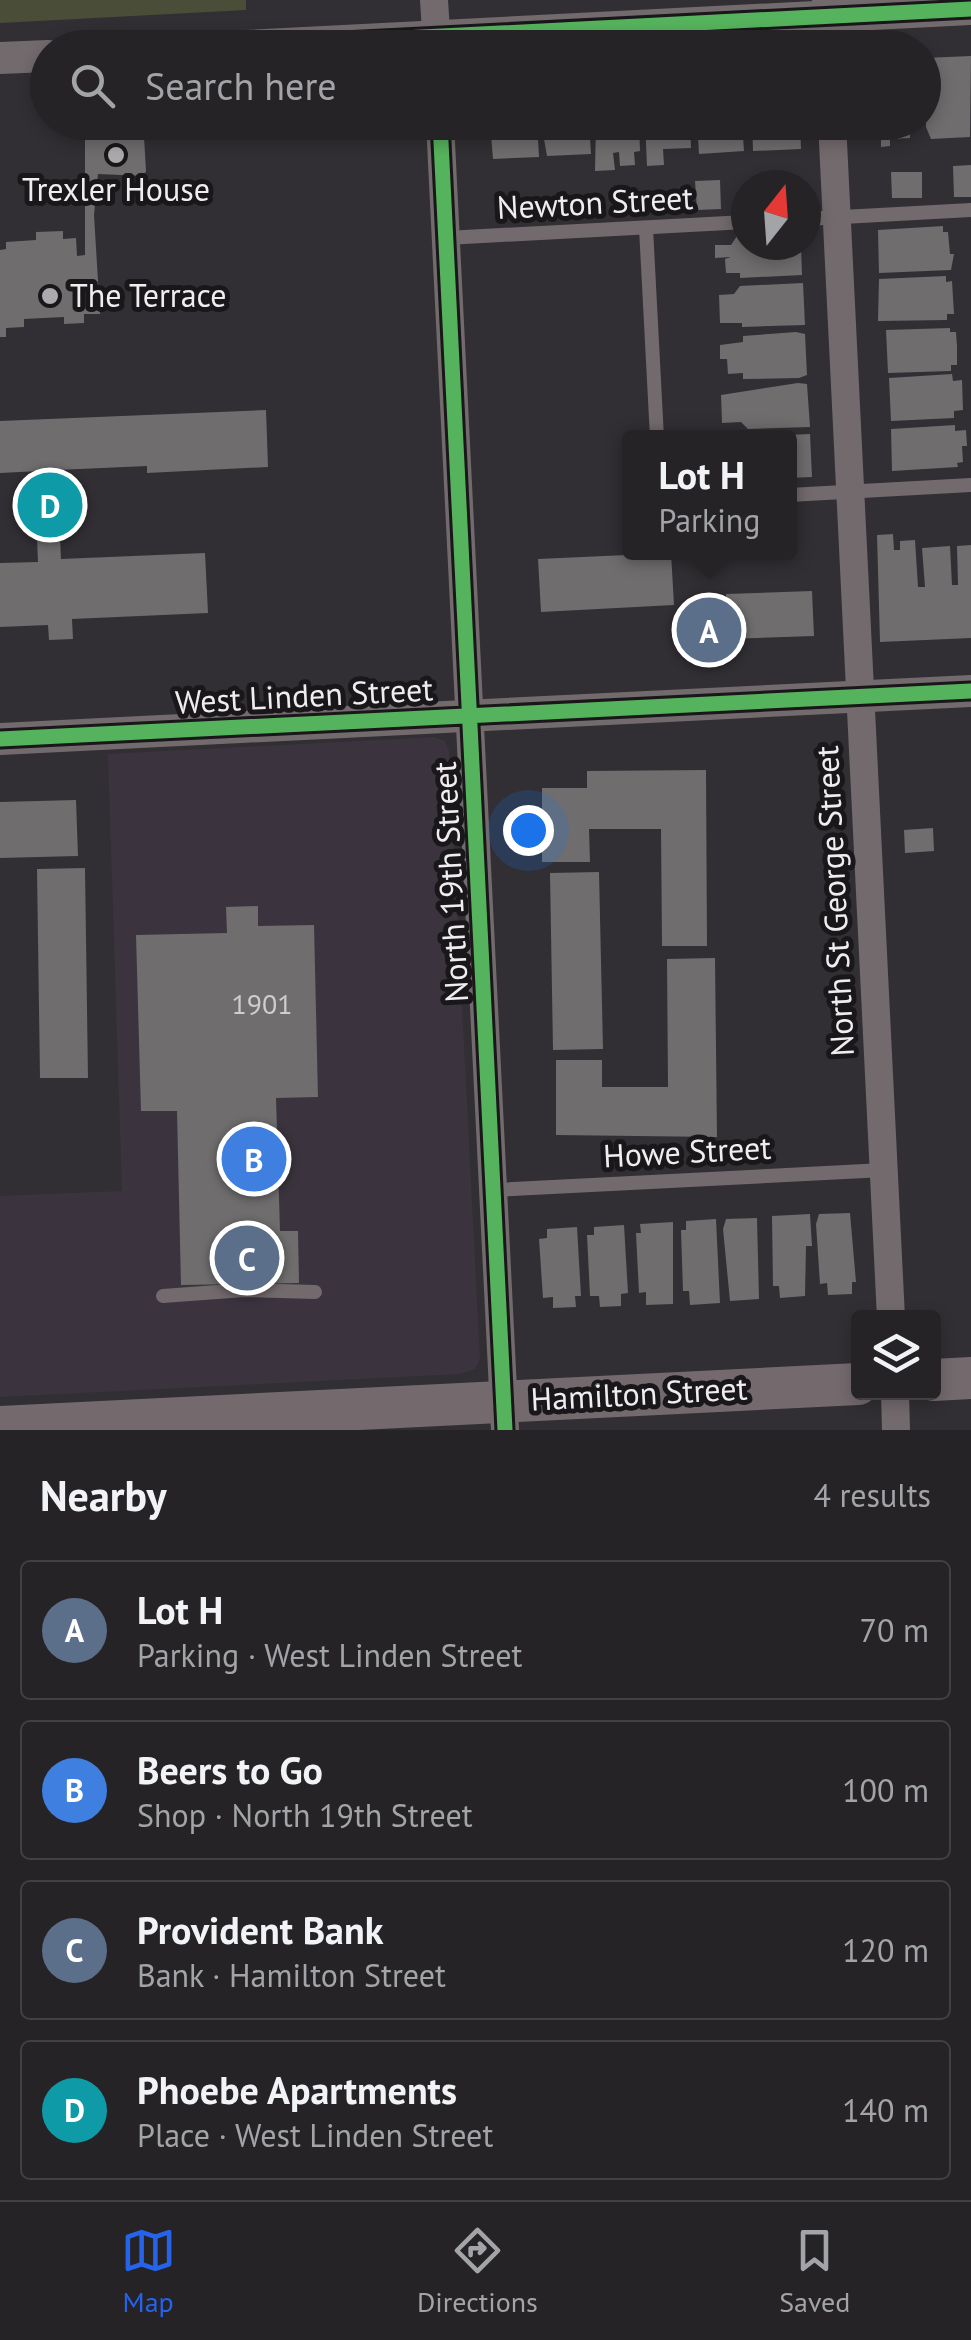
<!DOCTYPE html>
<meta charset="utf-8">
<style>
:root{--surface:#252326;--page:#2d2b2e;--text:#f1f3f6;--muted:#a3a4a7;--line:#424043;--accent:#2563eb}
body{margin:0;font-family:"PT Sans",sans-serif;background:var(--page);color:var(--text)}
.controls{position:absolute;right:30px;bottom:30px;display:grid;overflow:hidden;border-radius:10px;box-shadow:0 5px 15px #0003}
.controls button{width:90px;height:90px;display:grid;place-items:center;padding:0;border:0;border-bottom:2px solid var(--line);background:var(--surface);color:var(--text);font:50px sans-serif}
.compass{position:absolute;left:731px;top:170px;width:90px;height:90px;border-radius:50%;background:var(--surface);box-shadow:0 5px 15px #0003;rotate:17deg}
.you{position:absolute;left:528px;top:830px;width:35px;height:35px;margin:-25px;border:8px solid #fff;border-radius:50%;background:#1a73e8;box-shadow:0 0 0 15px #1a73e833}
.badge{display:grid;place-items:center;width:65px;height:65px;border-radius:50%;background:var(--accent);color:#fff;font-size:32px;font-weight:700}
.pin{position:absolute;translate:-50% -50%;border:5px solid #fff;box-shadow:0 2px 10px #0006}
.popup{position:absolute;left:622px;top:430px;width:175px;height:130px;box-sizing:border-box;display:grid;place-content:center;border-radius:10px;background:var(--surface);filter:drop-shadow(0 2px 8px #0005);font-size:32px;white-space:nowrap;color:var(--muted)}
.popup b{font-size:38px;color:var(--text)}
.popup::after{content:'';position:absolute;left:50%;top:100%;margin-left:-20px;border:20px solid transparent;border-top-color:var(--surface)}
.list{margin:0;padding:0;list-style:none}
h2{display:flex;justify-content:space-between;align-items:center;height:130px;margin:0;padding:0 40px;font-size:42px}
h2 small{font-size:32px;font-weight:400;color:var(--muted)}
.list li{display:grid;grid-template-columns:65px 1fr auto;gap:30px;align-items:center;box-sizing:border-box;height:140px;margin:0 20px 20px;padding:0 20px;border:2px solid var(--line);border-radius:10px}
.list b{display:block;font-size:38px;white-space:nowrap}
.list p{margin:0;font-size:32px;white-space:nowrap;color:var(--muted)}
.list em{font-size:32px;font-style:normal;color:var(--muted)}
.icon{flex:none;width:55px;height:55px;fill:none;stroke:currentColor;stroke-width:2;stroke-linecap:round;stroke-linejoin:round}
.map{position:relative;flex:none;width:971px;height:1430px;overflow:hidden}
.search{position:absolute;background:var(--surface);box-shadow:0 5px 15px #0003;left:30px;right:30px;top:30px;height:110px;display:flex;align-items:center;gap:25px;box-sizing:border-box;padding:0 35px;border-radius:55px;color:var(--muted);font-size:38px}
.sheet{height:770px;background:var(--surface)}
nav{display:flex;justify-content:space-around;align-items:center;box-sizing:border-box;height:140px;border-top:2px solid var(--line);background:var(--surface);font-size:28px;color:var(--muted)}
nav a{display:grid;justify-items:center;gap:5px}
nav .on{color:var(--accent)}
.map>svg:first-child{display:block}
.built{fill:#3b343e}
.green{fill:#4a4d38}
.building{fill:#6f6d6d}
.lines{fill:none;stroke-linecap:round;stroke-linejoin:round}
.service{stroke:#736a6d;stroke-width:14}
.minor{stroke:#736a6d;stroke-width:28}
.tertiary{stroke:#736a6d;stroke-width:32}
.primary{stroke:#746a6e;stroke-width:42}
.cycleway-casing{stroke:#191719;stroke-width:21}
.cycleway{stroke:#56b35d;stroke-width:15}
.poi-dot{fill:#adaaae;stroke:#191719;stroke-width:4}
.labels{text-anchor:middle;stroke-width:10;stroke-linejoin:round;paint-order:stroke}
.number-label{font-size:28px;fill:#d0cdd0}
.poi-label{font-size:32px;fill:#f0edf1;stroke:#191719}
.street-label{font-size:32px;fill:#f0edf1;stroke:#191719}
</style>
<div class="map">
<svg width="971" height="1430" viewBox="0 0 971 1430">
<rect width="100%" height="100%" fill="#312f33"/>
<path class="built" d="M434,737L445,741L449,751L480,1359L475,1369L460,1374L0,1397V1196L122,1191L108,754Z"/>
<path class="green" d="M0,0H246V10L0,23Z"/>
<path class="building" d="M971,56L970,137L931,139L926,127L924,58Z
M90,122H117V131L126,130L127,138L144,137L146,171L144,176L98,174L94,215L100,314H84V323L64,324V317L24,319V327L6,328V337H0V250L6,249V242L36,240V232L63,231V239L76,238L77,256L85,255V140H91Z
M490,122H537L539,157L493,159Z
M541,122H589L591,154L547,156Z
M596,122H639L640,151L634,152L635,165L620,166L619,152L613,153L615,170L595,171Z
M645,122H690L691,148L663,149L664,165L647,166Z
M697,122H742L744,151L699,154Z
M752,122H800L801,149L753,151Z
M865,122H910V138L890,139V146L881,147V138L866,139Z
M971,165V197H954L953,166Z
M891,172H922V198H892Z
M720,180L721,209L697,210L695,181Z
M943,226V232H948L950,254H954L951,270L879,273L878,230Z
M737,236H746V245H801L802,275L740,278V273H726L725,259L731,257L715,258V245H731Z
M946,276V282L952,281L954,314H947V320L878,321L879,279Z
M803,283L805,325L742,327V323H720L719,295L734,294L740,286Z
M950,328V332H956L957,346V365H951V371L888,373L886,330Z
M796,332L805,334L807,375L799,378L743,379V373L728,374L727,359H720V345L743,342V336Z
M952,374L953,381L962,380L963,410L954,411V418L891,421L889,378Z
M798,383L807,384L810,427L748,429L741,422L722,423L721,395Z
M266,410L268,467L147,473V466L57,470L61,559L205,553L208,613L72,619L73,639L49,640L48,625L0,627V563L38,562L37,538H43L40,471L0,473V421Z
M955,425V431L966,430L967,446H962L963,462L957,463L958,467L892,471L891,429Z
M810,434L812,477L789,478V435Z
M893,534L894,550H900V541L915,540L918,587H925L922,548L950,546L952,585H958L957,546L971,545V638L880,642L877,535Z
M671,553L674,605L541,612L538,559Z
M812,591L814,636L728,639L726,594Z
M706,770L707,946H662L661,829H589L590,862H542V788H587V771Z
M76,800L78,856L0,858V802Z
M933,828L934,851L905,853L904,830Z
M85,868L88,1078H40L37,869Z
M599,872L603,1049L553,1050L550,873Z
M258,906V926L314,925L318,1097L276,1098L280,1231H298L299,1283L181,1285L177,1111H141L136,935L227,933L226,907Z
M715,958L717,1137L556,1135V1060H602V1087H668L667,959Z
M850,1213L856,1282H852V1294L828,1295L827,1283L820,1284L816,1224L819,1214Z
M810,1214L812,1246H806L805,1296L780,1298L779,1286H773L772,1216Z
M757,1218L759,1299L730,1301L723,1229L726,1219Z
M716,1219L720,1303L690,1305L689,1291H683L681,1230H686V1221Z
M673,1222V1304L646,1305V1292L639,1293L636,1233H641L640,1224Z
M624,1225L628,1293L621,1294V1306L600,1307L599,1296H590L587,1235H594V1227Z
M577,1227L581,1296H575L576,1307L553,1308V1297L543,1298L539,1239L547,1238V1229Z"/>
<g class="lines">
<path class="service" d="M806,219L971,210
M646,228L657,438
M446,238L746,222
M789,495L971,485
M494,1190L884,1170
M163,1296L244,1290L315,1292"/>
<path class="minor" d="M434,0L437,48
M826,0L828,48
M440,122L505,1430
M832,122L891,1318
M895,1392L896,1430"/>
<path class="tertiary" d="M207,48L971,9
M0,58L48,56
M0,739L971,691"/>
<path class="primary" d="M934,1380L971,1378
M0,1427L858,1384"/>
<defs>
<path id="cycleway" d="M207,48L971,9
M440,122L505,1430
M0,739L971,691"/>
</defs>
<use href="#cycleway" class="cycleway-casing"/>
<use href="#cycleway" class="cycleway"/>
</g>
<g class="poi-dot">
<circle cx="116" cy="155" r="10"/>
<circle cx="50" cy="296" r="10"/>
</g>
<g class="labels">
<g class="number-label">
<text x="262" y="1014">1901</text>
</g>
<g class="poi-label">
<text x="116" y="201">Trexler House</text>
<text x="70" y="307" text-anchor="start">The Terrace</text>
</g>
<g class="street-label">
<text transform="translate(595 203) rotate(-3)" y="11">Newton Street</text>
<text transform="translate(304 696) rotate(-3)" y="11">West Linden Street</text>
<text transform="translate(451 882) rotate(-93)" y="11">North 19th Street</text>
<text transform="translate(835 901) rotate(-93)" y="11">North St George Street</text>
<text transform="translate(687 1152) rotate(-3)" y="11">Howe Street</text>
<text transform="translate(639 1394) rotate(-3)" y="11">Hamilton Street</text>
</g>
</g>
</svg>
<div class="controls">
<button><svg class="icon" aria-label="layers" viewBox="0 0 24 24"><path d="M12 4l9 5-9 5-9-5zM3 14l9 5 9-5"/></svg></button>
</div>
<svg class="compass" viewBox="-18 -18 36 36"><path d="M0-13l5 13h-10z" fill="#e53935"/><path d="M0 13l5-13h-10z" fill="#a3a4a7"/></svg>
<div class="you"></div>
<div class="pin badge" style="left:709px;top:630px;background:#5c6f8a">A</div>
<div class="popup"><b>Lot H</b>Parking</div>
<div class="pin badge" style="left:254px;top:1159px;background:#3f7fe0">B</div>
<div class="pin badge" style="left:247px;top:1258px;background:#5c6f8a">C</div>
<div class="pin badge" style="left:50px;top:505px;background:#0f9aa8">D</div>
<div class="search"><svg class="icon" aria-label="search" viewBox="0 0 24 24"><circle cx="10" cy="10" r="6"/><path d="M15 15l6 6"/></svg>Search here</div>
</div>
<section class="sheet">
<h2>Nearby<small>4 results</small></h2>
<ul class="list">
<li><span class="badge" style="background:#5c6f8a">A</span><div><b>Lot H</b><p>Parking · West Linden Street</p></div><em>70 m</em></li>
<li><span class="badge" style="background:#3f7fe0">B</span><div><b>Beers to Go</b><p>Shop · North 19th Street</p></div><em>100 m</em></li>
<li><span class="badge" style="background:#5c6f8a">C</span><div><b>Provident Bank</b><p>Bank · Hamilton Street</p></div><em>120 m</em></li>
<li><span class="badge" style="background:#0f9aa8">D</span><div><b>Phoebe Apartments</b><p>Place · West Linden Street</p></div><em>140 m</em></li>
</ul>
</section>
<nav>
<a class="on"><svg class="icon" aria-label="map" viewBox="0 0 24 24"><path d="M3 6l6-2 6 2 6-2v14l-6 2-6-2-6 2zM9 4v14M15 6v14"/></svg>Map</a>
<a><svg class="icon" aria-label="directions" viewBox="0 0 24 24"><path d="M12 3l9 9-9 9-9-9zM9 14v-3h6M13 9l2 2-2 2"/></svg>Directions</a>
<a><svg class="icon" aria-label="saved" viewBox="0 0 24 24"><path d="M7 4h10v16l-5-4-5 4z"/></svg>Saved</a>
</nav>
